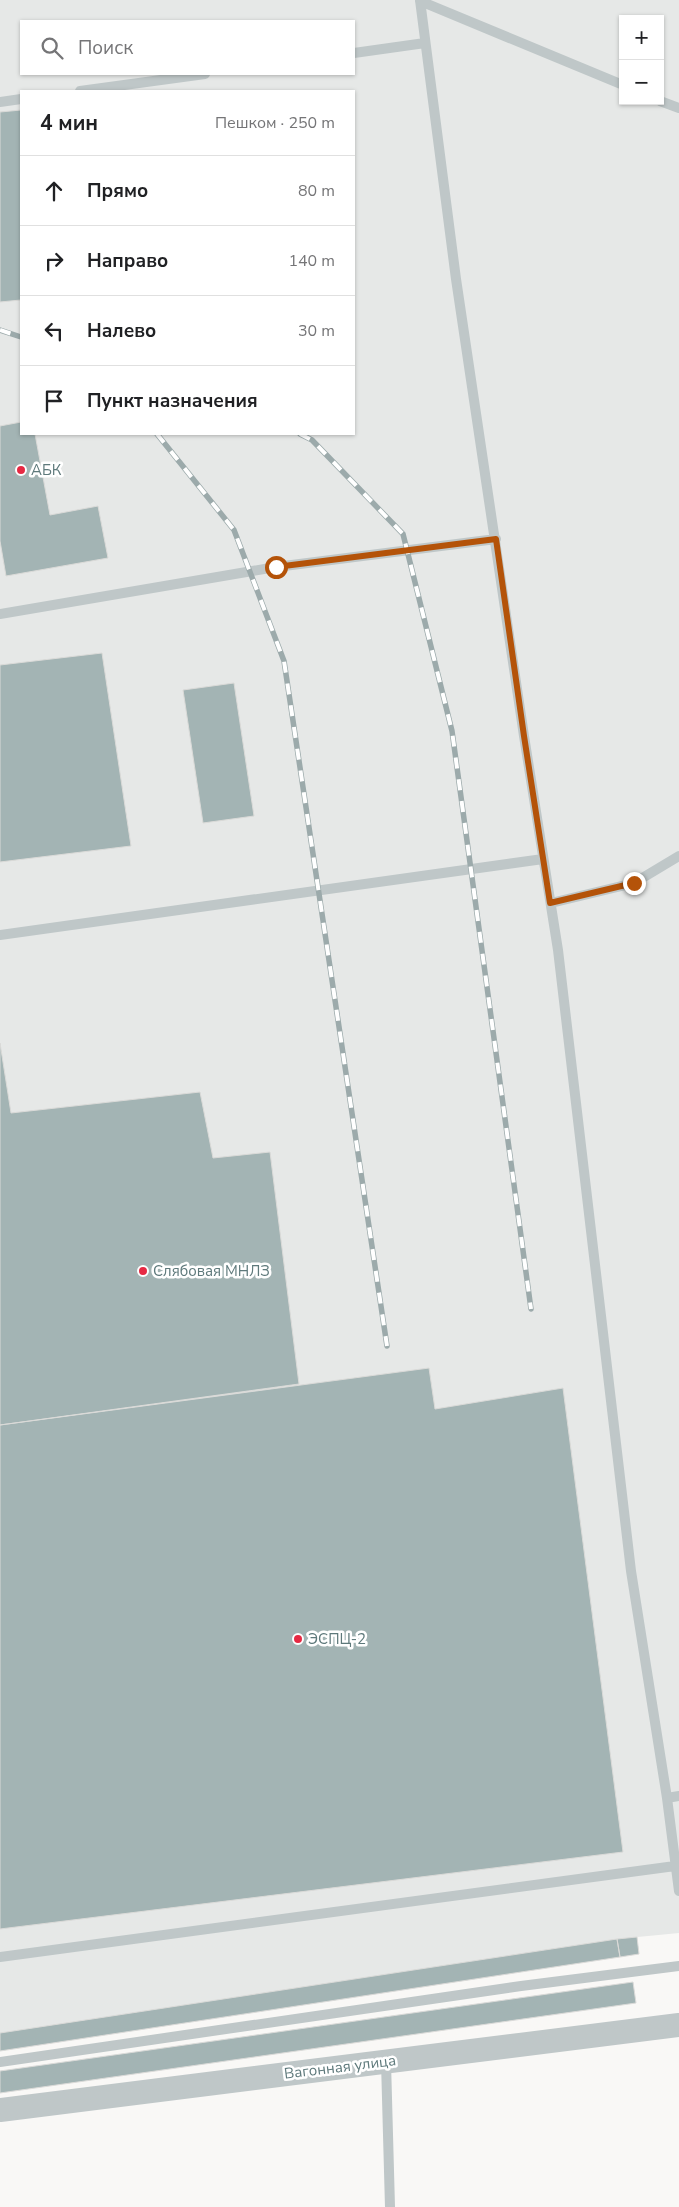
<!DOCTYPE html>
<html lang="ru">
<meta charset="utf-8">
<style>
:root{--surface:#fff;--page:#f2f2f2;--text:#202124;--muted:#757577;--line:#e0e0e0}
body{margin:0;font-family:"Nunito Sans",sans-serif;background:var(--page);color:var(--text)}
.controls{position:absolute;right:15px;top:15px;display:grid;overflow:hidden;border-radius:0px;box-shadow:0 1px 4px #0004}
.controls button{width:45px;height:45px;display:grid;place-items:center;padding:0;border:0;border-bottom:1px solid var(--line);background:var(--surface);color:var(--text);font:25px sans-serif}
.stop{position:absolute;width:15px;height:15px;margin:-11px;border:4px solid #b45309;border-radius:50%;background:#fff}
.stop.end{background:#b45309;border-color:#fff;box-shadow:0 1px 5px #0008}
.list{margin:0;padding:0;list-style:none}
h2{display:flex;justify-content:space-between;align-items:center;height:65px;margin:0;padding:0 20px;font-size:21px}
h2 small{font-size:16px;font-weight:400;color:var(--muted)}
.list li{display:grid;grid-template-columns:32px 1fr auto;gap:15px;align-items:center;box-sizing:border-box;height:70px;padding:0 20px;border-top:1px solid var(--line)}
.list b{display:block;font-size:19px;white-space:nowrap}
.list em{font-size:16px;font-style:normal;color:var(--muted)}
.icon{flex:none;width:28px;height:28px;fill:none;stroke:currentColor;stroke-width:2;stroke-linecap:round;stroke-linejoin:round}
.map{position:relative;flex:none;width:679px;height:2207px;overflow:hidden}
.search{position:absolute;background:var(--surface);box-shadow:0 1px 4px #0004;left:20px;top:20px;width:335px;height:55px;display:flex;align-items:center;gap:12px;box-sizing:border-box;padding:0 18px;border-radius:0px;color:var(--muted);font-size:19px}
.panel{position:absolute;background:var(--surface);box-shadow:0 1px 4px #0004;left:20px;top:90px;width:335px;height:345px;border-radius:0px}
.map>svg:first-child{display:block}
.built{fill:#e6e8e7;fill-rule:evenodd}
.building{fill:#a3b4b4;stroke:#dadad8}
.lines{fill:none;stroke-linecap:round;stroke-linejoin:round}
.service{stroke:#bfc7c8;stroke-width:10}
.tertiary{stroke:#bfc7c8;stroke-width:24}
.rail-casing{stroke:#9caaab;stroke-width:5.5}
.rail{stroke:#fff;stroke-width:4;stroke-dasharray:11;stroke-linecap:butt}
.route{stroke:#b45309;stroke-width:6}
.poi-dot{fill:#e62943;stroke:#fff;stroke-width:2}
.labels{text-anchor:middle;stroke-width:5;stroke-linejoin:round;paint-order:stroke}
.poi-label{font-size:15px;fill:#5e797b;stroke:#fff;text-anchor:start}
.street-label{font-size:15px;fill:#5e797b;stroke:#fff}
</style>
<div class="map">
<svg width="679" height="2207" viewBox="0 0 679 2207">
<rect width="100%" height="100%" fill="#f9f8f6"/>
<path class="built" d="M0,0H679V1933L617,1939L0,2033ZM623,19H660V101H623ZM21,21H354V74H21ZM21,91H354V434H21Z"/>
<path class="building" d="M21,110V300L0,302V112Z
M21,422V434H35L50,515L98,506L108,558L6,576L0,541V426Z
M102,653L131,846L0,862V665Z
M234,683L254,816L203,823L183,690Z
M0,1043L11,1113L200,1092L213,1158L270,1152L299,1384L0,1425Z
M429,1368L435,1409L563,1388L623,1852L0,1929V1425Z
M637,1937L639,1954L620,1957L617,1939Z
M617,1939L620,1957L0,2051V2033Z
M633,1982L636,2003L0,2093V2071Z"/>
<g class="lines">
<path class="service" d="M420,0L456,279L524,736L558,950L631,1571L667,1798L679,1891
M420,1L623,85
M354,53L425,43
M80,91L205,74
M660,101L679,108
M0,102L21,99
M0,614L276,567L496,539
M551,903L634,883L679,856
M0,935L543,859
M667,1798L679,1796
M0,1957L675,1866
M0,2062L521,1986L679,1966
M386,2062L390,2207"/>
<path class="tertiary" d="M0,2110L679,2025"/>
<defs>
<path id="rail" d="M0,330L21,337
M157,434L234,530L284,661L387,1346
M300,434L312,440L403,534L452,731L531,1309"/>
</defs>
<use href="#rail" class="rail-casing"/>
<use href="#rail" class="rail"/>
</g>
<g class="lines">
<path class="route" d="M276,567L496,539L524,736L550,903L634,883"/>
</g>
<g class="poi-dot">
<circle cx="21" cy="470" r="5"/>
<circle cx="143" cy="1271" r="5"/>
<circle cx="298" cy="1639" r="5"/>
</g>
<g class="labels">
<g class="poi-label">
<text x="31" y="475">АБК</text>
<text x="153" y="1276">Слябовая МНЛЗ</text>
<text x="308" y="1644">ЭСПЦ-2</text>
</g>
<g class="street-label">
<text transform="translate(340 2067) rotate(-7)" y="5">Вагонная улица</text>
</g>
</g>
</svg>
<div class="controls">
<button>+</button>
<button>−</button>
</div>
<div class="stop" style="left:276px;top:567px"></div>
<div class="stop end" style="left:634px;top:883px"></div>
<div class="search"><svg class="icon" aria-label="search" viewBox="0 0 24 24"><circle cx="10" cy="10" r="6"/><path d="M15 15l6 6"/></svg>Поиск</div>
<section class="panel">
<h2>4 мин<small>Пешком · 250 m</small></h2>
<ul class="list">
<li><svg class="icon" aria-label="ahead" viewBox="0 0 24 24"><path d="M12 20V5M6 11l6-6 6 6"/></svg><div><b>Прямо</b></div><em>80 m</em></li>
<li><svg class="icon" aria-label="right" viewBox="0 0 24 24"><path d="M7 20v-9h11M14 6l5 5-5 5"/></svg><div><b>Направо</b></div><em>140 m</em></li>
<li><svg class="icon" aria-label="left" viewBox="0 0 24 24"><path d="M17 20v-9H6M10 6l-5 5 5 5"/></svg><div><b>Налево</b></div><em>30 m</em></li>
<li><svg class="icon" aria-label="arrive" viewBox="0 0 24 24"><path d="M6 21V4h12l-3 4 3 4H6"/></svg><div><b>Пункт назначения</b></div></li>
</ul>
</section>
</div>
